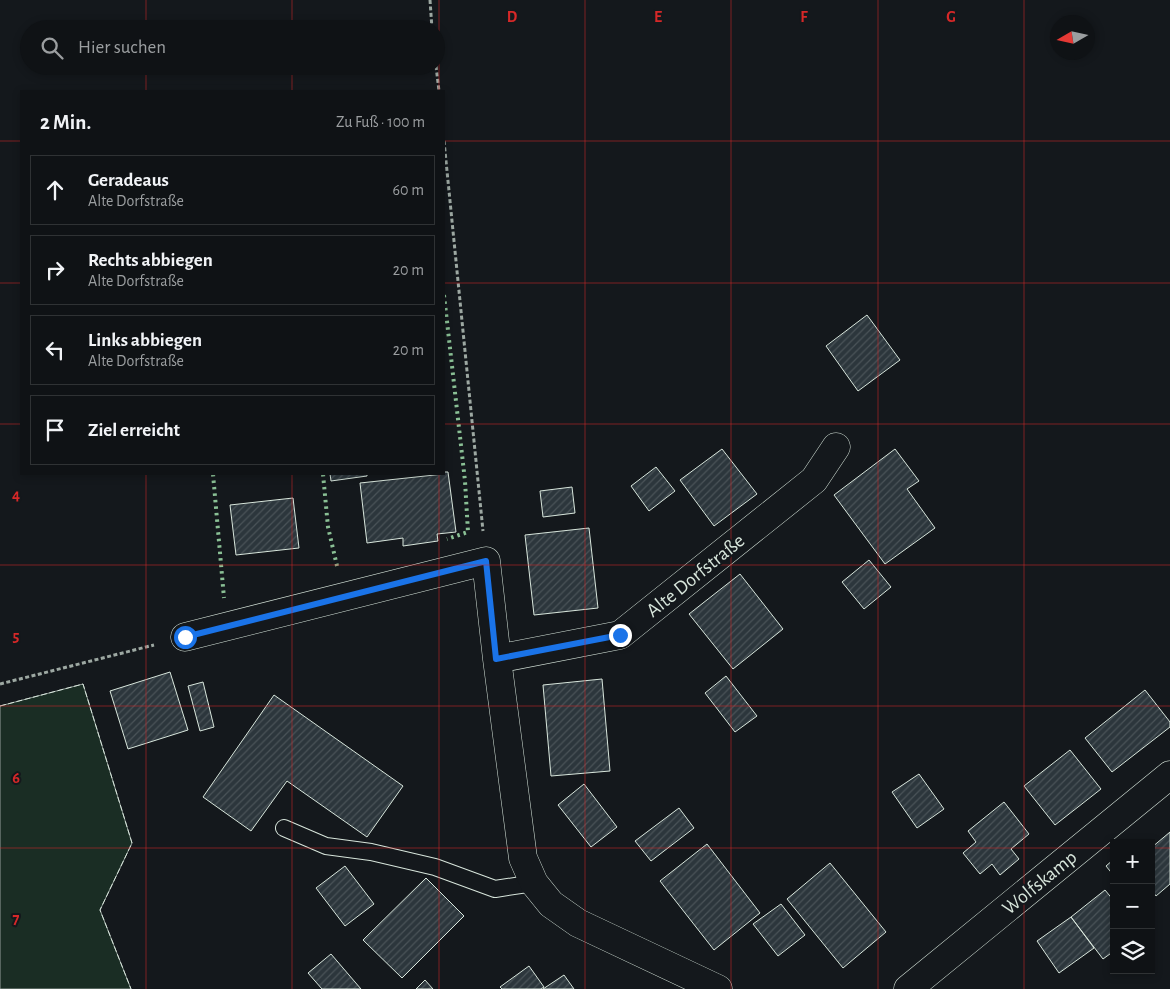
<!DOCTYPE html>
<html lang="de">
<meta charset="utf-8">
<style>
:root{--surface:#0f1215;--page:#1d2022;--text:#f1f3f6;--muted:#9b9ea0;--line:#2f3234}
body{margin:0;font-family:"Alegreya Sans",sans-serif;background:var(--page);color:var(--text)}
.controls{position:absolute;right:15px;bottom:15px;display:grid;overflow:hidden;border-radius:0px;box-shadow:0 2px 8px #0003}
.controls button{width:45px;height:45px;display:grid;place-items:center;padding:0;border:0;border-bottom:1px solid var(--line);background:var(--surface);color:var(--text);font:25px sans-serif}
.compass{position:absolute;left:1050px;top:15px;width:45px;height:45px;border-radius:50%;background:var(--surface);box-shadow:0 2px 8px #0003;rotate:261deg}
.stop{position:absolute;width:15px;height:15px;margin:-11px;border:4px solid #1a73e8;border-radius:50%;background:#fff}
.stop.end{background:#1a73e8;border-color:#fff;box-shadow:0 1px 5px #0008}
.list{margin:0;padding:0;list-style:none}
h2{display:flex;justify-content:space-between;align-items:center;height:65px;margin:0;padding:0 20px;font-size:21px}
h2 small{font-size:16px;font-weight:400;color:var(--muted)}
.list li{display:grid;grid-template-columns:32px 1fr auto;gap:15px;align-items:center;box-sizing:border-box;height:70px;margin:0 10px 10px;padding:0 10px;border:1px solid var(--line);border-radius:0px}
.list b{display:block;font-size:19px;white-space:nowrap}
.list p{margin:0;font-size:16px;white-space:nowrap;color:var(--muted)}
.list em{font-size:16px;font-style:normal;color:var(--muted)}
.icon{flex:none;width:28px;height:28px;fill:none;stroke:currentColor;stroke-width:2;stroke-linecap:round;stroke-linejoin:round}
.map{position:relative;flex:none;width:1170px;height:989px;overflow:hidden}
.search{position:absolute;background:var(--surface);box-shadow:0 2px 8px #0003;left:20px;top:20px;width:425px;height:55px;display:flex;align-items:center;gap:12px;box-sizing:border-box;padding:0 18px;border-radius:28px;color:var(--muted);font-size:19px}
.panel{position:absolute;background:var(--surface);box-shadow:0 2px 8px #0003;left:20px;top:90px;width:425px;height:385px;border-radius:0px}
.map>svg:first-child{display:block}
.green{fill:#1a2d24;stroke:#939e99}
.building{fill:url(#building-hatch);stroke:#d8e6dc}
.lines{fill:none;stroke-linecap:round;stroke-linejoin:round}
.service-casing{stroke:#d8e6dc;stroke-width:18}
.minor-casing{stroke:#d8e6dc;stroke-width:29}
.path{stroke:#9da8a2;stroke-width:3;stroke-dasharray:4 2.5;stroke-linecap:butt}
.service{stroke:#14181c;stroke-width:16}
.minor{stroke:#14181c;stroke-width:28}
.hedge{stroke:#8ac095;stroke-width:4;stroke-dasharray:2.5 4;stroke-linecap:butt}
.fence{stroke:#d8e6dc;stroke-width:1;stroke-dasharray:6 2.5;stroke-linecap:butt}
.route{stroke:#1a73e8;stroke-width:6}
.grid{fill:none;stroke:#d62828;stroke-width:1;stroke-opacity:0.55}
.labels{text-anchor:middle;stroke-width:4;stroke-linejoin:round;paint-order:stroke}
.street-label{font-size:20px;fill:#d8e6dc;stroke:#14181c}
.grid-label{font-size:16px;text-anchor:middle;font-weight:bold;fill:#d62828;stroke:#14181c;stroke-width:4;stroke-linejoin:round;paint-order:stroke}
</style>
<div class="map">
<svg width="1170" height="989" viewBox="0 0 1170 989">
<defs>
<pattern id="building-hatch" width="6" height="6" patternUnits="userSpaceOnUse" patternTransform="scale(1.25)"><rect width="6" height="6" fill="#2c363c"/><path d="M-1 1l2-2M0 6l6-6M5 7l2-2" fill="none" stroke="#4a5358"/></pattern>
</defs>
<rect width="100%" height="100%" fill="#14181c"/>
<path class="green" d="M83,684L132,843L100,910L131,989H0V706Z"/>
<path class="building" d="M867,315L900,360L858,391L826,346Z
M722,449L757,494L714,526L680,480Z
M895,449L919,481L907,489L935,528L885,564L834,495Z
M656,467L675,491L649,511L631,486Z
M444,472H448L456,532L437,534L438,541L403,546V538L367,543L360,483L444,474Z
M330,474H367V476L331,481Z
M572,487L575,513L543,517L540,491Z
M293,498L299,548L236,555L230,505Z
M589,528L598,608L534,615L525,535Z
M869,560L891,587L864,609L842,582Z
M740,574L783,629L733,669L689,614Z
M170,672L188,730L128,749L110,691Z
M726,676L757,716L735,732L705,693Z
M602,679L610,771L551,776L543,685Z
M203,682L214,727L200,731L188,686Z
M1145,690L1170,722V727L1112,772L1085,738Z
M274,695L403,786L367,837L287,781L251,831L203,797Z
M1070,750L1101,789L1055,825L1024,786Z
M919,774L944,809L917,828L892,792Z
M584,784L617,827L591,847L558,805Z
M1004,802L1029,834L1011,849L1019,859L1000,875L992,864L980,874L963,853L976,842L968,831Z
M679,808L694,828L651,861L635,841Z
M1170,832V884L1156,896L1151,889V848Z
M707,844L760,913L714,950L660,881Z
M1114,859V876L1106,866Z
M830,863L886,932L843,968L787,899Z
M345,866L374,904L345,926L316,888Z
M426,878L464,916L402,978L363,940Z
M1105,890L1114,901V951L1103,959L1071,917Z
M781,904L805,935L778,956L753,924Z
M1071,917L1094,948L1059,973L1037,941Z
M331,954L361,989H322L308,973Z
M529,966L544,987L541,989H502L500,987Z
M564,975L574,989H543Z
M425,980L433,989H416Z"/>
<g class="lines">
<defs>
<path id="service" d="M284,828L326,846L371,852L435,867L495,889L534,883"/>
<path id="minor" d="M185,637L486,561L497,659L523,858L534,883L551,904L578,923L718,989
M497,659L620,635L814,480L836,447
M908,989L1170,775"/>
</defs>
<use href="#service" class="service-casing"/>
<use href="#minor" class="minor-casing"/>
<path class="path" d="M430,0L432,29
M436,66L439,91
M444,141L483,531
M0,684L154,645"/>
<use href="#service" class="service"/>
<use href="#minor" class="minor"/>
<path class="hedge" d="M444,295L465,481L468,532L447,539
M213,474L224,598
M323,474L328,527L337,566"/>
<path class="fence" d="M0,706L83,684L132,843L100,910L131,989"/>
</g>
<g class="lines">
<path class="route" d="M185,637L486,561L496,659L620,635"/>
</g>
<path class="grid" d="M146,0V29M292,0V29M439,0V91M585,0V989M731,0V989M878,0V989M1024,0V989M146,66V91M292,66V91M0,141H21M444,141H1170M0,283H21M444,283H1170M0,424H21M444,424H1170M146,474V989M292,474V989M439,474V989M0,565H1170M0,706H1170M0,848H1114M1151,848H1170"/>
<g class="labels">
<g class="street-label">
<text transform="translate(695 575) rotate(-39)" y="7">Alte Dorfstraße</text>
<text transform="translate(1039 882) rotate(-39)" y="7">Wolfskamp</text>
</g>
</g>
<g class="grid-label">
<text x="512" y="22">D</text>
<text x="658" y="22">E</text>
<text x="804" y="22">F</text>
<text x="951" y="22">G</text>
<text x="16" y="500">4</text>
<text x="16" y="641">5</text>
<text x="16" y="783">6</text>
<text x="16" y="924">7</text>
</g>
</svg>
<div class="controls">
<button>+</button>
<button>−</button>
<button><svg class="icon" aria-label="layers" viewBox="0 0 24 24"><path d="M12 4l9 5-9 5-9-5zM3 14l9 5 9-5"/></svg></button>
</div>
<svg class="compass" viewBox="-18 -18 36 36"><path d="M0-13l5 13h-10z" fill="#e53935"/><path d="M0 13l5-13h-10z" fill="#9b9ea0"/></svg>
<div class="stop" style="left:185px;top:637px"></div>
<div class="stop end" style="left:620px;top:635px"></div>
<div class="search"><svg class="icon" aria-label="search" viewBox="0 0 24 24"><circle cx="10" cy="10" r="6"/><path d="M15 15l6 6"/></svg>Hier suchen</div>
<section class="panel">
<h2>2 Min.<small>Zu Fuß · 100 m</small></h2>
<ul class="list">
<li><svg class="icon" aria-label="ahead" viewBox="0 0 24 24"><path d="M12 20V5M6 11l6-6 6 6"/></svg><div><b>Geradeaus</b><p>Alte Dorfstraße</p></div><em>60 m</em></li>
<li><svg class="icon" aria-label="right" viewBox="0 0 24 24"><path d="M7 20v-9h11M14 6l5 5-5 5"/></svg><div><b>Rechts abbiegen</b><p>Alte Dorfstraße</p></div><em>20 m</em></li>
<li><svg class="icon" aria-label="left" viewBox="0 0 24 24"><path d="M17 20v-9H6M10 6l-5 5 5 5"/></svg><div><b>Links abbiegen</b><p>Alte Dorfstraße</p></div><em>20 m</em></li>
<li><svg class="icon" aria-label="arrive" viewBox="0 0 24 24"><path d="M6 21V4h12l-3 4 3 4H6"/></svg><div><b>Ziel erreicht</b></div></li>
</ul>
</section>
</div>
